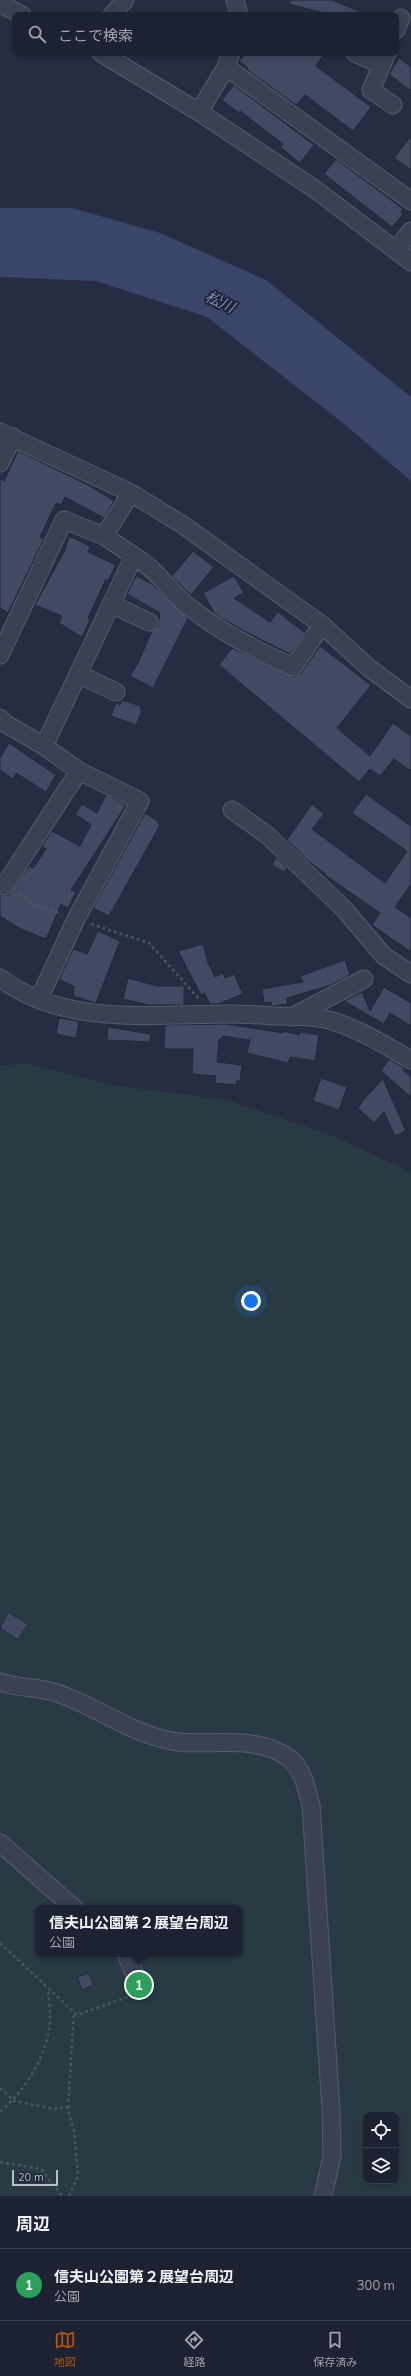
<!DOCTYPE html>
<html lang="ja">
<meta charset="utf-8">
<style>
:root{--surface:#1c2232;--page:#292f3e;--text:#f1f3f6;--muted:#a0a4ac;--line:#3a3f4d;--accent:#b45309}
body{margin:0;font-family:Mulish,"Noto Sans JP",sans-serif;background:var(--page);color:var(--text)}
.controls{position:absolute;right:12px;bottom:12px;display:grid;overflow:hidden;border-radius:8px;box-shadow:0 2px 10px #0003}
.controls button{width:36px;height:36px;display:grid;place-items:center;padding:0;border:0;border-bottom:1px solid var(--line);background:var(--surface);color:var(--text);font:20px sans-serif}
.scale{position:absolute;left:12px;bottom:10px;width:46px;box-sizing:border-box;padding-left:4px;border:2px solid #b8bccc;border-top:0;font-size:11px;line-height:14px;white-space:nowrap;color:#b8bccc;-webkit-text-stroke:3px #1f2538;paint-order:stroke}
.you{position:absolute;left:251px;top:1301px;width:14px;height:14px;margin:-10px;border:3px solid #fff;border-radius:50%;background:#1a73e8;box-shadow:0 0 0 6px #1a73e833}
.badge{display:grid;place-items:center;width:26px;height:26px;border-radius:50%;background:var(--accent);color:#fff;font-size:13px;font-weight:700}
.pin{position:absolute;translate:-50% -50%;border:2px solid #fff;box-shadow:0 1px 4px #0006}
.popup{position:absolute;left:35px;top:1905px;width:208px;height:52px;box-sizing:border-box;display:grid;place-content:center;border-radius:8px;background:var(--surface);filter:drop-shadow(0 1px 3px #0005);font-size:13px;white-space:nowrap;color:var(--muted)}
.popup b{font-size:15px;color:var(--text)}
.popup::after{content:'';position:absolute;left:50%;top:100%;margin-left:-8px;border:8px solid transparent;border-top-color:var(--surface)}
.list{margin:0;padding:0;list-style:none}
h2{display:flex;justify-content:space-between;align-items:center;height:52px;margin:0;padding:0 16px;font-size:17px}
h2 small{font-size:13px;font-weight:400;color:var(--muted)}
.list li{display:grid;grid-template-columns:26px 1fr auto;gap:12px;align-items:center;box-sizing:border-box;height:72px;padding:0 16px;border-top:1px solid var(--line)}
.list b{display:block;font-size:15px;white-space:nowrap}
.list p{margin:0;font-size:13px;white-space:nowrap;color:var(--muted)}
.list em{font-size:13px;font-style:normal;color:var(--muted)}
.icon{flex:none;width:22px;height:22px;fill:none;stroke:currentColor;stroke-width:2;stroke-linecap:round;stroke-linejoin:round}
.map{position:relative;flex:none;width:411px;height:2196px;overflow:hidden}
.search{position:absolute;background:var(--surface);box-shadow:0 2px 10px #0003;left:12px;right:12px;top:12px;height:44px;display:flex;align-items:center;gap:10px;box-sizing:border-box;padding:0 14px;border-radius:8px;color:var(--muted);font-size:15px}
.sheet{height:124px;background:var(--surface)}
nav{display:flex;justify-content:space-around;align-items:center;box-sizing:border-box;height:56px;border-top:1px solid var(--line);background:var(--surface);font-size:11px;color:var(--muted)}
nav a{display:grid;justify-items:center;gap:2px}
nav .on{color:var(--accent)}
.map>svg:first-child{display:block}
.green{fill:#283b44;fill-rule:evenodd}
.water{fill:#3a456a}
.building{fill:#424a63;stroke:#21273a}
.lines{fill:none;stroke-linecap:round;stroke-linejoin:round}
.minor-casing{stroke:#565b6d;stroke-width:19}
.path{stroke:#44575e;stroke-width:2.5;stroke-dasharray:3 3;stroke-linecap:butt}
.minor{stroke:#3b4053;stroke-width:17}
.labels{text-anchor:middle;stroke-width:4;stroke-linejoin:round;paint-order:stroke}
.water-label{font-size:15px;font-style:italic;fill:#7f8cb3;stroke:#1f2538}
</style>
<div class="map">
<svg width="411" height="2196" viewBox="0 0 411 2196">
<rect width="100%" height="100%" fill="#262d43"/>
<path class="green" d="M30,1064L113,1085L227,1100L328,1134L411,1172V2196H0V1065ZM38,1908H240V1954H38ZM366,2115H396V2181H366Z"/>
<path class="water" d="M0,208H72L160,233L266,280L411,397V481L343,423L207,317L96,281L0,277Z"/>
<path class="building" d="M290,0H332L368,15H331L289,4Z
M246,53H325L316,66L371,107L353,131L305,95L296,105L246,69L248,68L239,61Z
M399,58L411,67V91L389,74Z
M234,85L314,145L300,163L280,147L283,144L240,111L239,113L222,100Z
M411,136V170L394,158Z
M336,159L403,209L401,212L403,214L392,227L324,174Z
M18,451L88,485L114,501L104,518L65,497L61,505L56,503L40,537L44,539L8,613L0,608V479L4,481Z
M69,536L90,546L88,552L116,565L108,581L106,579L88,618L90,620L82,637L59,623L62,616L35,605L65,550Z
M193,551L214,567L191,595L172,576Z
M136,576L152,584L188,618L153,688L130,676L138,663L152,631L158,626L160,613L127,594Z
M234,576L244,593L234,598L270,622L278,612L305,633L290,654L244,631L215,614L203,593Z
M320,646L371,685L337,728L370,756L393,723L411,736V771L394,759L380,776L370,769L359,782L219,665L232,648L294,677L301,673Z
M122,700L141,706L140,709L142,710L136,725L111,716L116,703L120,705Z
M9,743L56,775L46,792L16,773L13,779L0,770V758Z
M366,794L411,826V884L395,907L411,918V952L372,925L380,913L325,875L326,874L308,861L287,840L312,804L324,814L312,829L385,883L407,851L352,813Z
M106,795L126,805L71,890L76,892L68,908L61,904L46,939L21,929L0,916V895H9L29,866L33,868L46,849L42,846L52,831L80,846L91,825L75,814L82,804L97,813Z
M145,813L159,822L158,824L160,825L109,916L93,908Z
M276,857L287,868L284,872L272,865Z
M98,931L120,941L96,1003L73,996L74,986L59,980L73,949L87,954Z
M203,944L208,963L215,977L223,973L225,978L234,974L243,994L218,1004H210L204,993L201,995L178,951Z
M345,960L350,975L331,985L287,998V1004L274,1006H271V1002L264,1003L262,989L303,982L300,976Z
M128,978L157,986H184V1005H148L123,999Z
M384,987L411,1003V1026L390,1013L384,1024L344,1001L362,992L370,1011Z
M59,1018L79,1021L76,1038L56,1034Z
M227,1024L283,1033V1031L299,1035V1032L319,1035L315,1061L290,1057L288,1063L247,1053L250,1040L222,1036V1039H219L217,1062L242,1065L240,1081H237L236,1085L215,1083L216,1076L192,1074L193,1049H164L165,1025Z
M108,1027L151,1034L150,1042L107,1040Z
M389,1059L404,1068L403,1070L411,1077V1097L381,1071Z
M321,1078L347,1087L339,1110L313,1101Z
M383,1079L406,1131L395,1136L384,1112L374,1123L358,1108L365,1098Z
M8,1612L28,1624L18,1640L0,1628Z
M89,1973L94,1985L82,1990L77,1977Z"/>
<g class="lines">
<defs>
<path id="minor" d="M235,0L239,15
M0,4L22,15
M112,15L125,0
M396,30L401,18
M101,53L199,112L316,190L411,262
M355,53L382,65
M387,53L371,90L393,105
M226,67L411,201
M199,112L226,67L231,53
M396,250L411,231
M0,432L131,493L183,525L322,625L369,668L411,699
M0,463L13,437
M134,556C155,568 169,590 188,606C220,632 256,650 293,667L322,625
M111,604L149,622
M0,655L64,520L104,536L131,493
M78,674L116,692
M0,718L6,724L44,746L79,771L140,801L76,919L39,999
M44,746L134,556L104,536
M232,810L267,835L344,909L384,956L411,974
M4,886L79,771
M0,978C65,1027 153,1014 229,1014C244,1014 260,1015 275,1016C293,1017 315,1015 332,1021C360,1029 386,1046 411,1060
M292,1017L364,979
M0,1682C18,1688 38,1687 57,1693C98,1707 134,1736 178,1742C214,1746 258,1734 290,1759C303,1769 307,1790 311,1805L331,2110L332,2156L323,2196
M0,1843L74,1908
M126,1954L135,1975"/>
</defs>
<use href="#minor" class="minor-casing"/>
<path class="path" d="M18,894L35,905L62,914
M91,924L149,943L200,1000
M0,1943L77,2015L128,1997L131,1989
M0,2088L14,2101L54,2109L67,2107L74,2131L78,2176L69,2196
M68,2108L74,2012
M0,2111C26,2092 50,2050 50,2017C50,2008 49,1998 48,1989
M0,2162L41,2169L62,2196"/>
<use href="#minor" class="minor"/>
</g>
<g class="labels">
<g class="water-label">
<text transform="translate(220 302) rotate(26)" y="5">松川</text>
</g>
</g>
</svg>
<div class="controls">
<button><svg class="icon" aria-label="locate" viewBox="0 0 24 24"><circle cx="12" cy="12" r="6"/><path d="M12 2v4M12 18v4M2 12h4M18 12h4"/></svg></button>
<button><svg class="icon" aria-label="layers" viewBox="0 0 24 24"><path d="M12 4l9 5-9 5-9-5zM3 14l9 5 9-5"/></svg></button>
</div>
<div class="scale">20 m</div>
<div class="you"></div>
<div class="pin badge" style="left:139px;top:1985px;background:#2e9e5b">1</div>
<div class="popup"><b>信夫山公園第２展望台周辺</b>公園</div>
<div class="search"><svg class="icon" aria-label="search" viewBox="0 0 24 24"><circle cx="10" cy="10" r="6"/><path d="M15 15l6 6"/></svg>ここで検索</div>
</div>
<section class="sheet">
<h2>周辺<small></small></h2>
<ul class="list">
<li><span class="badge" style="background:#2e9e5b">1</span><div><b>信夫山公園第２展望台周辺</b><p>公園</p></div><em>300 m</em></li>
</ul>
</section>
<nav>
<a class="on"><svg class="icon" aria-label="map" viewBox="0 0 24 24"><path d="M3 6l6-2 6 2 6-2v14l-6 2-6-2-6 2zM9 4v14M15 6v14"/></svg>地図</a>
<a><svg class="icon" aria-label="directions" viewBox="0 0 24 24"><path d="M12 3l9 9-9 9-9-9zM9 14v-3h6M13 9l2 2-2 2"/></svg>経路</a>
<a><svg class="icon" aria-label="saved" viewBox="0 0 24 24"><path d="M7 4h10v16l-5-4-5 4z"/></svg>保存済み</a>
</nav>
